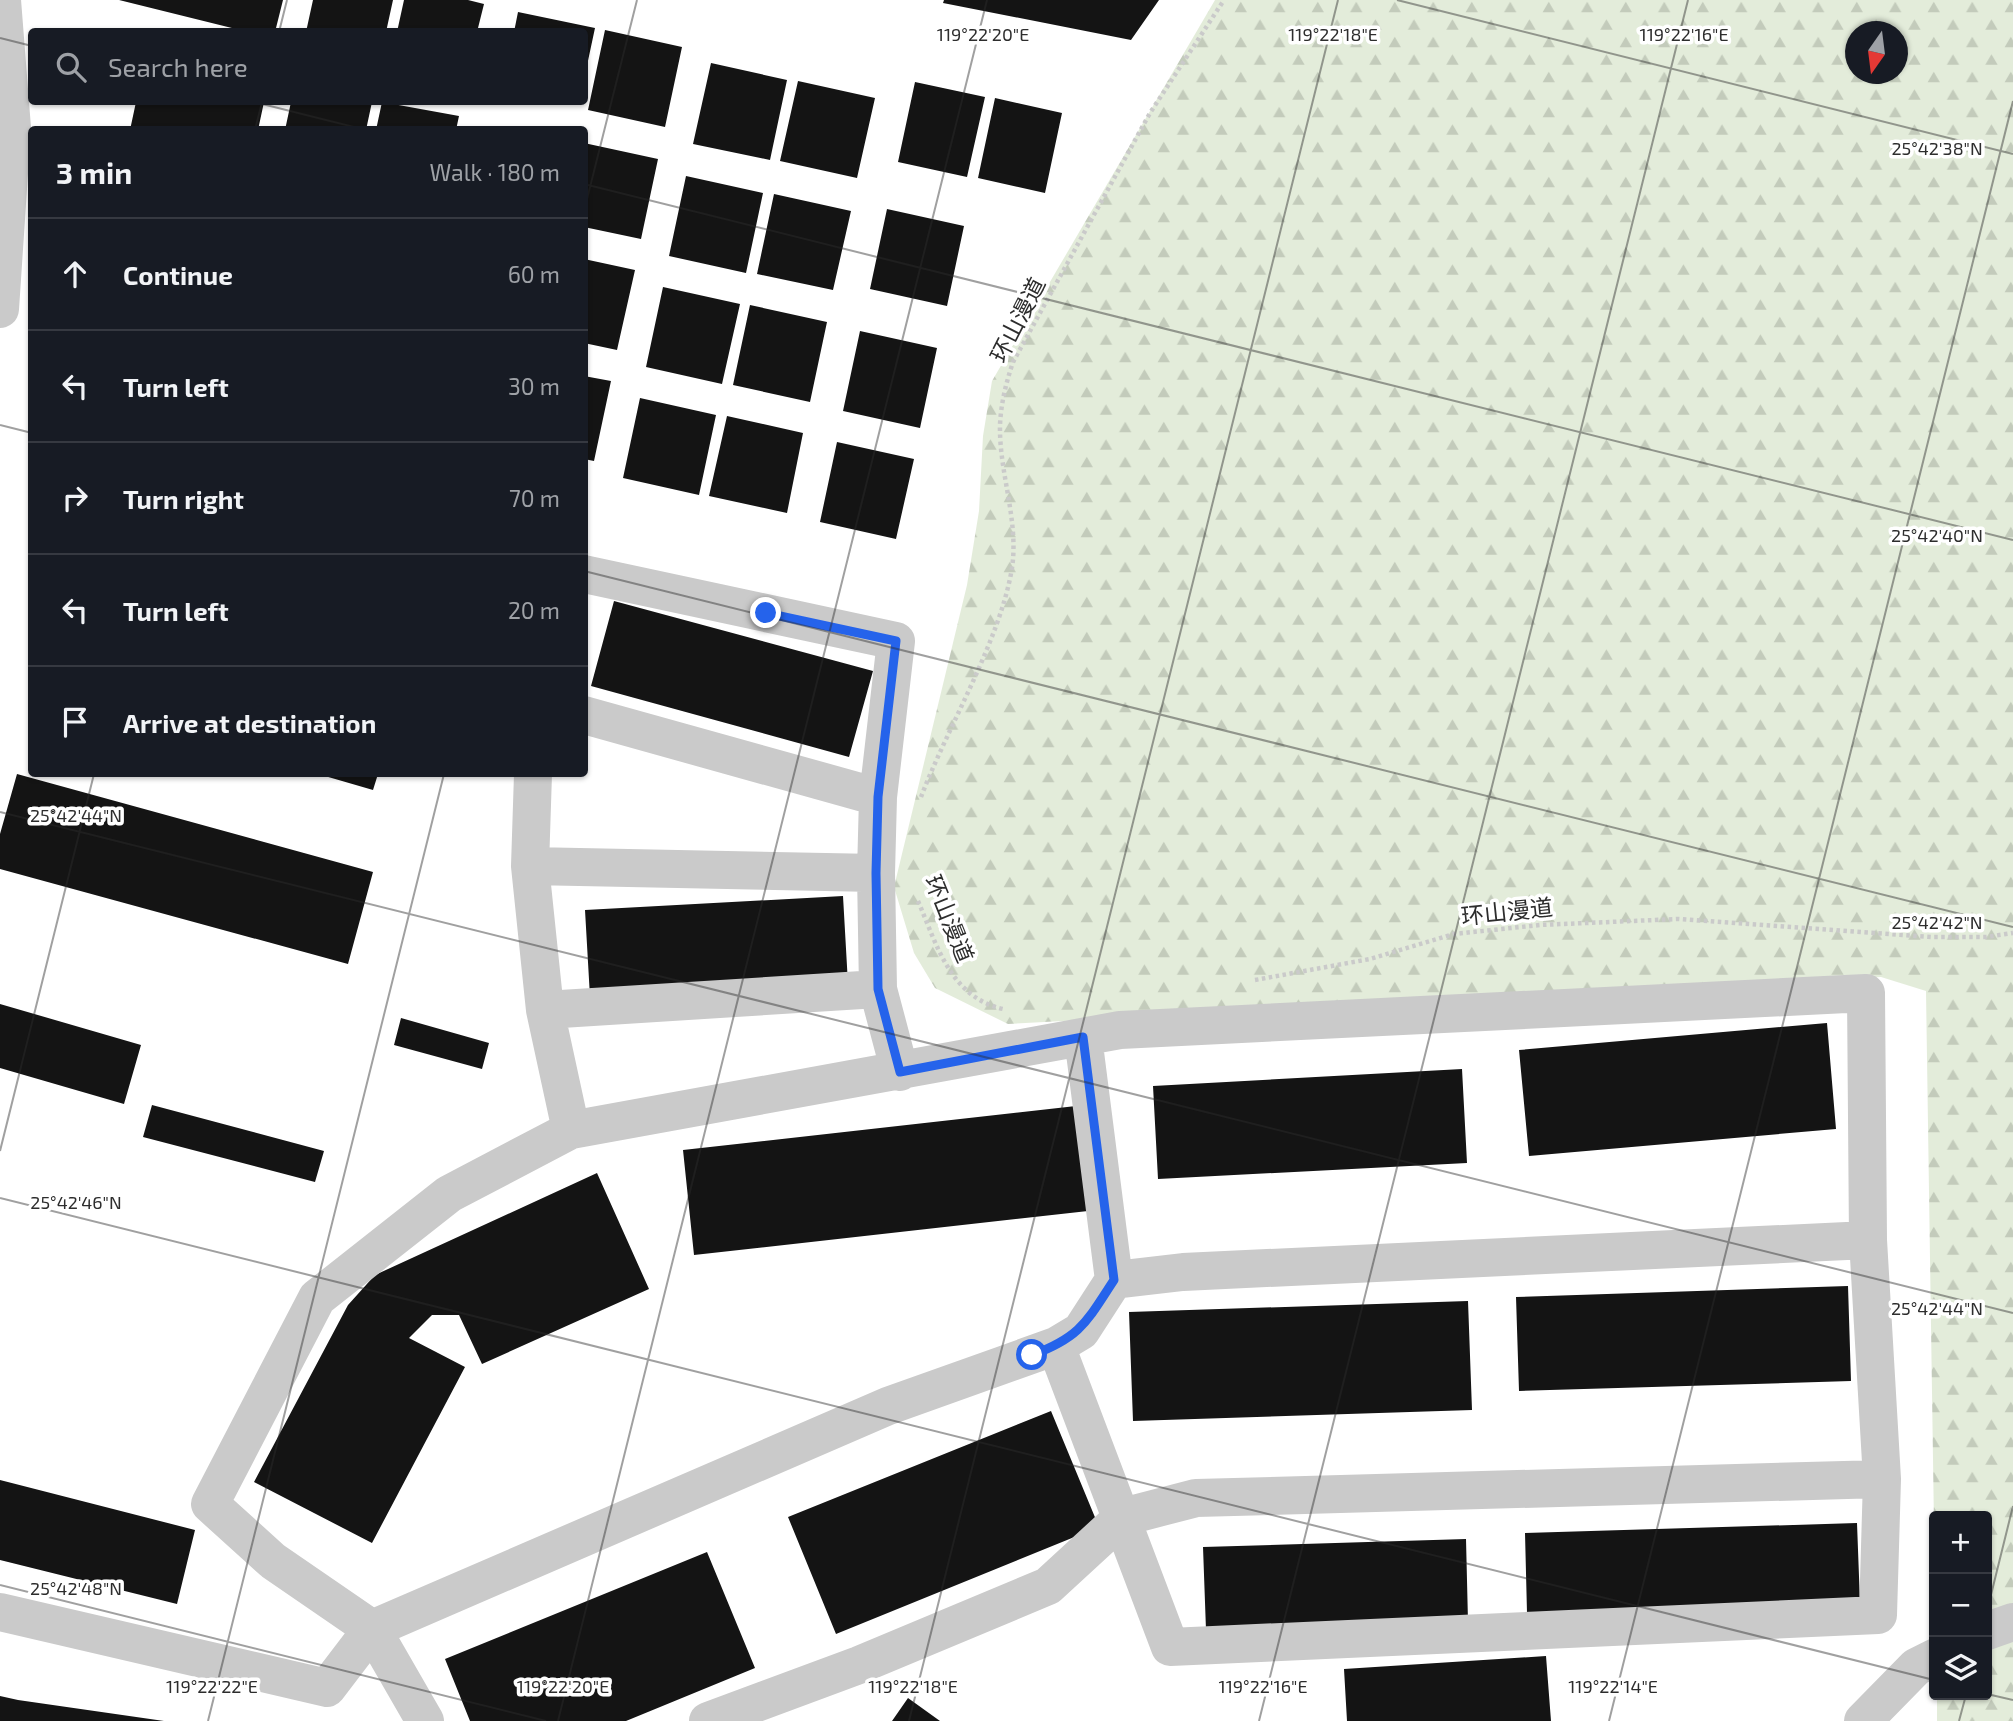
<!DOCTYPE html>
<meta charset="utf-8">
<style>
:root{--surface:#171b24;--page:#20242c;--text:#f1f3f6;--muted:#9ea1a6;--line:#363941}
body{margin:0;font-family:"Exo 2","Noto Sans SC",sans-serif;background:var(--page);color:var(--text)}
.controls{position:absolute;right:21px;bottom:21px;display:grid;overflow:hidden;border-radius:7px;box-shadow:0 2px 5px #0004}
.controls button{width:63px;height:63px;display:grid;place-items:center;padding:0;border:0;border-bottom:2px solid var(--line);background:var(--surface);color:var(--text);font:35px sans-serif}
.compass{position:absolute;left:1845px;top:21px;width:63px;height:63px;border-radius:50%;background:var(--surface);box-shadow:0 2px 5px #0004;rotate:194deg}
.stop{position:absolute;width:21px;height:21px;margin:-16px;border:5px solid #2563eb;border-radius:50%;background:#fff}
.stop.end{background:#2563eb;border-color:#fff;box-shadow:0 2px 7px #0008}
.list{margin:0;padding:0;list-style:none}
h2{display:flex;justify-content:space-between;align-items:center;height:91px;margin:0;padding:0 28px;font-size:30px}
h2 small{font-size:23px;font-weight:400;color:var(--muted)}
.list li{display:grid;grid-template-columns:46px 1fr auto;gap:21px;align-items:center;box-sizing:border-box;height:112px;padding:0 28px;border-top:2px solid var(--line)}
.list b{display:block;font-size:26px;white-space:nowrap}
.list em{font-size:23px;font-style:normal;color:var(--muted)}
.icon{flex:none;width:38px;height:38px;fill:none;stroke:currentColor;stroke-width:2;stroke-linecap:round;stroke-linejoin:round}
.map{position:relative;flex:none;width:2013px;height:1721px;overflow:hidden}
.search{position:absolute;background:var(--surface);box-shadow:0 2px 5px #0004;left:28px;top:28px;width:560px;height:77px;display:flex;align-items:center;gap:18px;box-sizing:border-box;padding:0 24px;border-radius:7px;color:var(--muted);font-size:26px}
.panel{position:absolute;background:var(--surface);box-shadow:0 2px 5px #0004;left:28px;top:126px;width:560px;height:651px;border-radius:7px}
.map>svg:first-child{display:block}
.forest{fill:url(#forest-firs);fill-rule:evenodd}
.building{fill:#141414}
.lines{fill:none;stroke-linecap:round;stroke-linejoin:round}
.path{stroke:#cacaca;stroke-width:4.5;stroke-dasharray:3.5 3.5;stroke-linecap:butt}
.minor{stroke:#cacaca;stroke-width:38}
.route{stroke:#2563eb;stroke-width:9}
.ticks{fill:none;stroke:#2d2d2d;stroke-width:2;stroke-opacity:0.45}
.labels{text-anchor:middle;stroke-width:7;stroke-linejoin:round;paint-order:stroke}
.street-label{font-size:23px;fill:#2d2d2d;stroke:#fff}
.ticks-label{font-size:18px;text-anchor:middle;fill:#2d2d2d;stroke:#fff;stroke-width:7;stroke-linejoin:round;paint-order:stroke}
</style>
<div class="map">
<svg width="2013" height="1721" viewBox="0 0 2013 1721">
<defs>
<pattern id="forest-firs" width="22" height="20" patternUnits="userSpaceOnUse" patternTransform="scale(1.75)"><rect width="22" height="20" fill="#e3ecda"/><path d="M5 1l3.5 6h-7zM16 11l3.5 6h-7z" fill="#c3cbbb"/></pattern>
</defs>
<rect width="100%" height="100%" fill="#fff"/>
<path class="forest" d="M1215,0H2013V1721H1937V1695H1987V1516H1934V1526L1926,991L1881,977L1008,1024L935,988L914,953L894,887L967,585L979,511L983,436L992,381ZM1856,32H1898V74H1856Z"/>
<path class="building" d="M119,0H283L275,32H248Z
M313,0H393L386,32H306Z
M404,0H468L484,4L477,32H397Z
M944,0H1159L1131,40L943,3Z
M518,12L595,28L586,70L584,32H514Z
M605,30L682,47L665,127L588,110Z
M711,63L787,80L770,160L693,144Z
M798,81L875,98L857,178L780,161Z
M915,82L985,97L967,177L898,162Z
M995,98L1062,113L1045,193L978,178Z
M136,102H264L258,130H130Z
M291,102H372L366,130H285Z
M382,102L459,116L456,130H376Z
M584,143L658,159L641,239L584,227Z
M686,176L763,193L746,273L669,256Z
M774,194L851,211L833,290L757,274Z
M887,209L964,226L947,306L870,289Z
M584,259L635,270L617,350L584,343Z
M663,287L740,304L722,384L646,367Z
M750,305L827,322L810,402L733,385Z
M860,331L937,348L920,428L843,411Z
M584,376L611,381L594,461L584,459Z
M640,398L716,415L699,495L623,478Z
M727,416L803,433L787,513L709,496Z
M837,442L914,459L896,539L820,522Z
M614,601L873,671L849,757L591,686Z
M17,774L373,872L348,964L0,869V834Z
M318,774H378L373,790Z
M843,896L848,984L590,997L585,910Z
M0,1004L141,1045L124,1104L0,1068Z
M401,1018L489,1043L482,1069L394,1045Z
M1827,1023L1836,1129L1529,1156L1519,1050Z
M1462,1069L1467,1163L1158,1179L1153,1086Z
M152,1105L324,1151L315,1182L143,1137Z
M1076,1106L1088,1211L694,1255L683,1150Z
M597,1173L649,1289L482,1364L459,1315H432L409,1338L465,1367L372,1543L254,1482L348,1305L375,1275Z
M1848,1286L1851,1381L1519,1391L1516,1297Z
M1468,1301L1472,1410L1133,1421L1129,1312Z
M1051,1411L1099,1527L836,1634L788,1517Z
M0,1480L195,1530L177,1604L0,1560Z
M1857,1523L1860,1603L1527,1613L1525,1533Z
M1466,1539L1468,1622L1206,1630L1203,1547Z
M707,1552L755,1668L626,1721H470L445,1659Z
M1546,1656L1551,1721H1347L1344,1669Z
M0,1696L18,1700L164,1721H0Z
M908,1698L940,1721H892Z"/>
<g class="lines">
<path class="path" d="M921,797C948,726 1000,641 1012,568C1019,520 999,473 1000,425C1001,403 1006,383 1013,362L1150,113L1224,0
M918,901C937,945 950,997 1003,1009
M1255,980L1370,959L1454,934L1540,925L1678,919L1932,937H1986L2013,933"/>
<path class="minor" d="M0,309L12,128L2,0
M584,574L896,641L878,797L876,873L878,989L900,1072
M584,715L878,797
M533,774L530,866L545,1010L571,1130
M530,866L876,873
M545,1010L878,989
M1083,1037L1114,1280
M0,1612L327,1688L372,1629L888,1406L1056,1346L1081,1331L1114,1280L1183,1272L1868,1240
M1987,1631L2013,1622
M425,1721L372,1629L273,1561L210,1504L317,1298L449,1194L571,1130L1120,1030L1866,993L1868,1240L1882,1479L1878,1615L1170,1647L1056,1346
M708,1721L859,1665L1048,1586L1123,1517L1196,1498L1882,1479
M1863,1721L1916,1667L1934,1658"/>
</g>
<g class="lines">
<path class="route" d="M766,613L896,641L878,797L876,873L878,989L900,1072L1083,1037L1114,1280C1087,1321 1081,1337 1032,1355"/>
</g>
<path class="ticks" d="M1397,0L2013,154M279,32L287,0M0,38L32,46M254,102L366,130M255,130L262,102M584,184L2013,540M584,211L637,0M0,425L32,433M584,571L2013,927M0,812L2013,1313M0,1151L94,774M0,1198L1934,1680M0,1585L546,1721M1987,1611L2013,1506M1987,1694L2013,1700M208,1721L444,774M558,1721L987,0M909,1721L1338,0M1259,1721L1688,0M1609,1721L2013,101M1959,1721L1966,1695"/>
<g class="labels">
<g class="street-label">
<text transform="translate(1018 320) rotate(-63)" y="8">环山漫道</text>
<text transform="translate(1507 912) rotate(-6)" y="8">环山漫道</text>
<text transform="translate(949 919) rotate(68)" y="8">环山漫道</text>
</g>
</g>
<g class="ticks-label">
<text x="983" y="41">119°22'20"E</text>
<text x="1333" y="41">119°22'18"E</text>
<text x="1684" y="41">119°22'16"E</text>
<text x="1937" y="155">25°42'38"N</text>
<text x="1937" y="542">25°42'40"N</text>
<text x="76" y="822">25°42'44"N</text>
<text x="1937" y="929">25°42'42"N</text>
<text x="76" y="1209">25°42'46"N</text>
<text x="1937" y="1315">25°42'44"N</text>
<text x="76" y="1595">25°42'48"N</text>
<text x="212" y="1693">119°22'22"E</text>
<text x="563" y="1693">119°22'20"E</text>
<text x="913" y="1693">119°22'18"E</text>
<text x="1263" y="1693">119°22'16"E</text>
<text x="1613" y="1693">119°22'14"E</text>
</g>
</svg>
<div class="controls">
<button>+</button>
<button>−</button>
<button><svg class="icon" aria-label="layers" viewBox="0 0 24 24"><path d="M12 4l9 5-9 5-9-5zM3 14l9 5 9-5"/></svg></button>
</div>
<svg class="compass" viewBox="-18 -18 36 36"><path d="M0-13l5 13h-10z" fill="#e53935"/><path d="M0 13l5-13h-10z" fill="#9ea1a6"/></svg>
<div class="stop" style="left:1032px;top:1355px"></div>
<div class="stop end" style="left:766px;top:613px"></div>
<div class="search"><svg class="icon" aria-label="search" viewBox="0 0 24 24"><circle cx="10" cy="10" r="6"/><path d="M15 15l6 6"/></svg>Search here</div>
<section class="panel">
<h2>3 min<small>Walk · 180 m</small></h2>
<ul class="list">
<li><svg class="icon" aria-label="ahead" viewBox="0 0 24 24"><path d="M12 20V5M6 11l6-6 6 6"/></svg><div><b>Continue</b></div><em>60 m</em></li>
<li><svg class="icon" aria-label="left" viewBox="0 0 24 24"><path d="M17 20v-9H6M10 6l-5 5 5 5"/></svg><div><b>Turn left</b></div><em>30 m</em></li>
<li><svg class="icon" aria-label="right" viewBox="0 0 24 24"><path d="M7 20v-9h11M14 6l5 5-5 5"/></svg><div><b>Turn right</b></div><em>70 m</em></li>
<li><svg class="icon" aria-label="left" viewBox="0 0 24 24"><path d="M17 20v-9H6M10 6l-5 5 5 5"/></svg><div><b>Turn left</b></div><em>20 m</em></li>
<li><svg class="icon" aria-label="arrive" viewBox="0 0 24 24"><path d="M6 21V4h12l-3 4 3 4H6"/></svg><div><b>Arrive at destination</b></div></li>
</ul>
</section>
</div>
